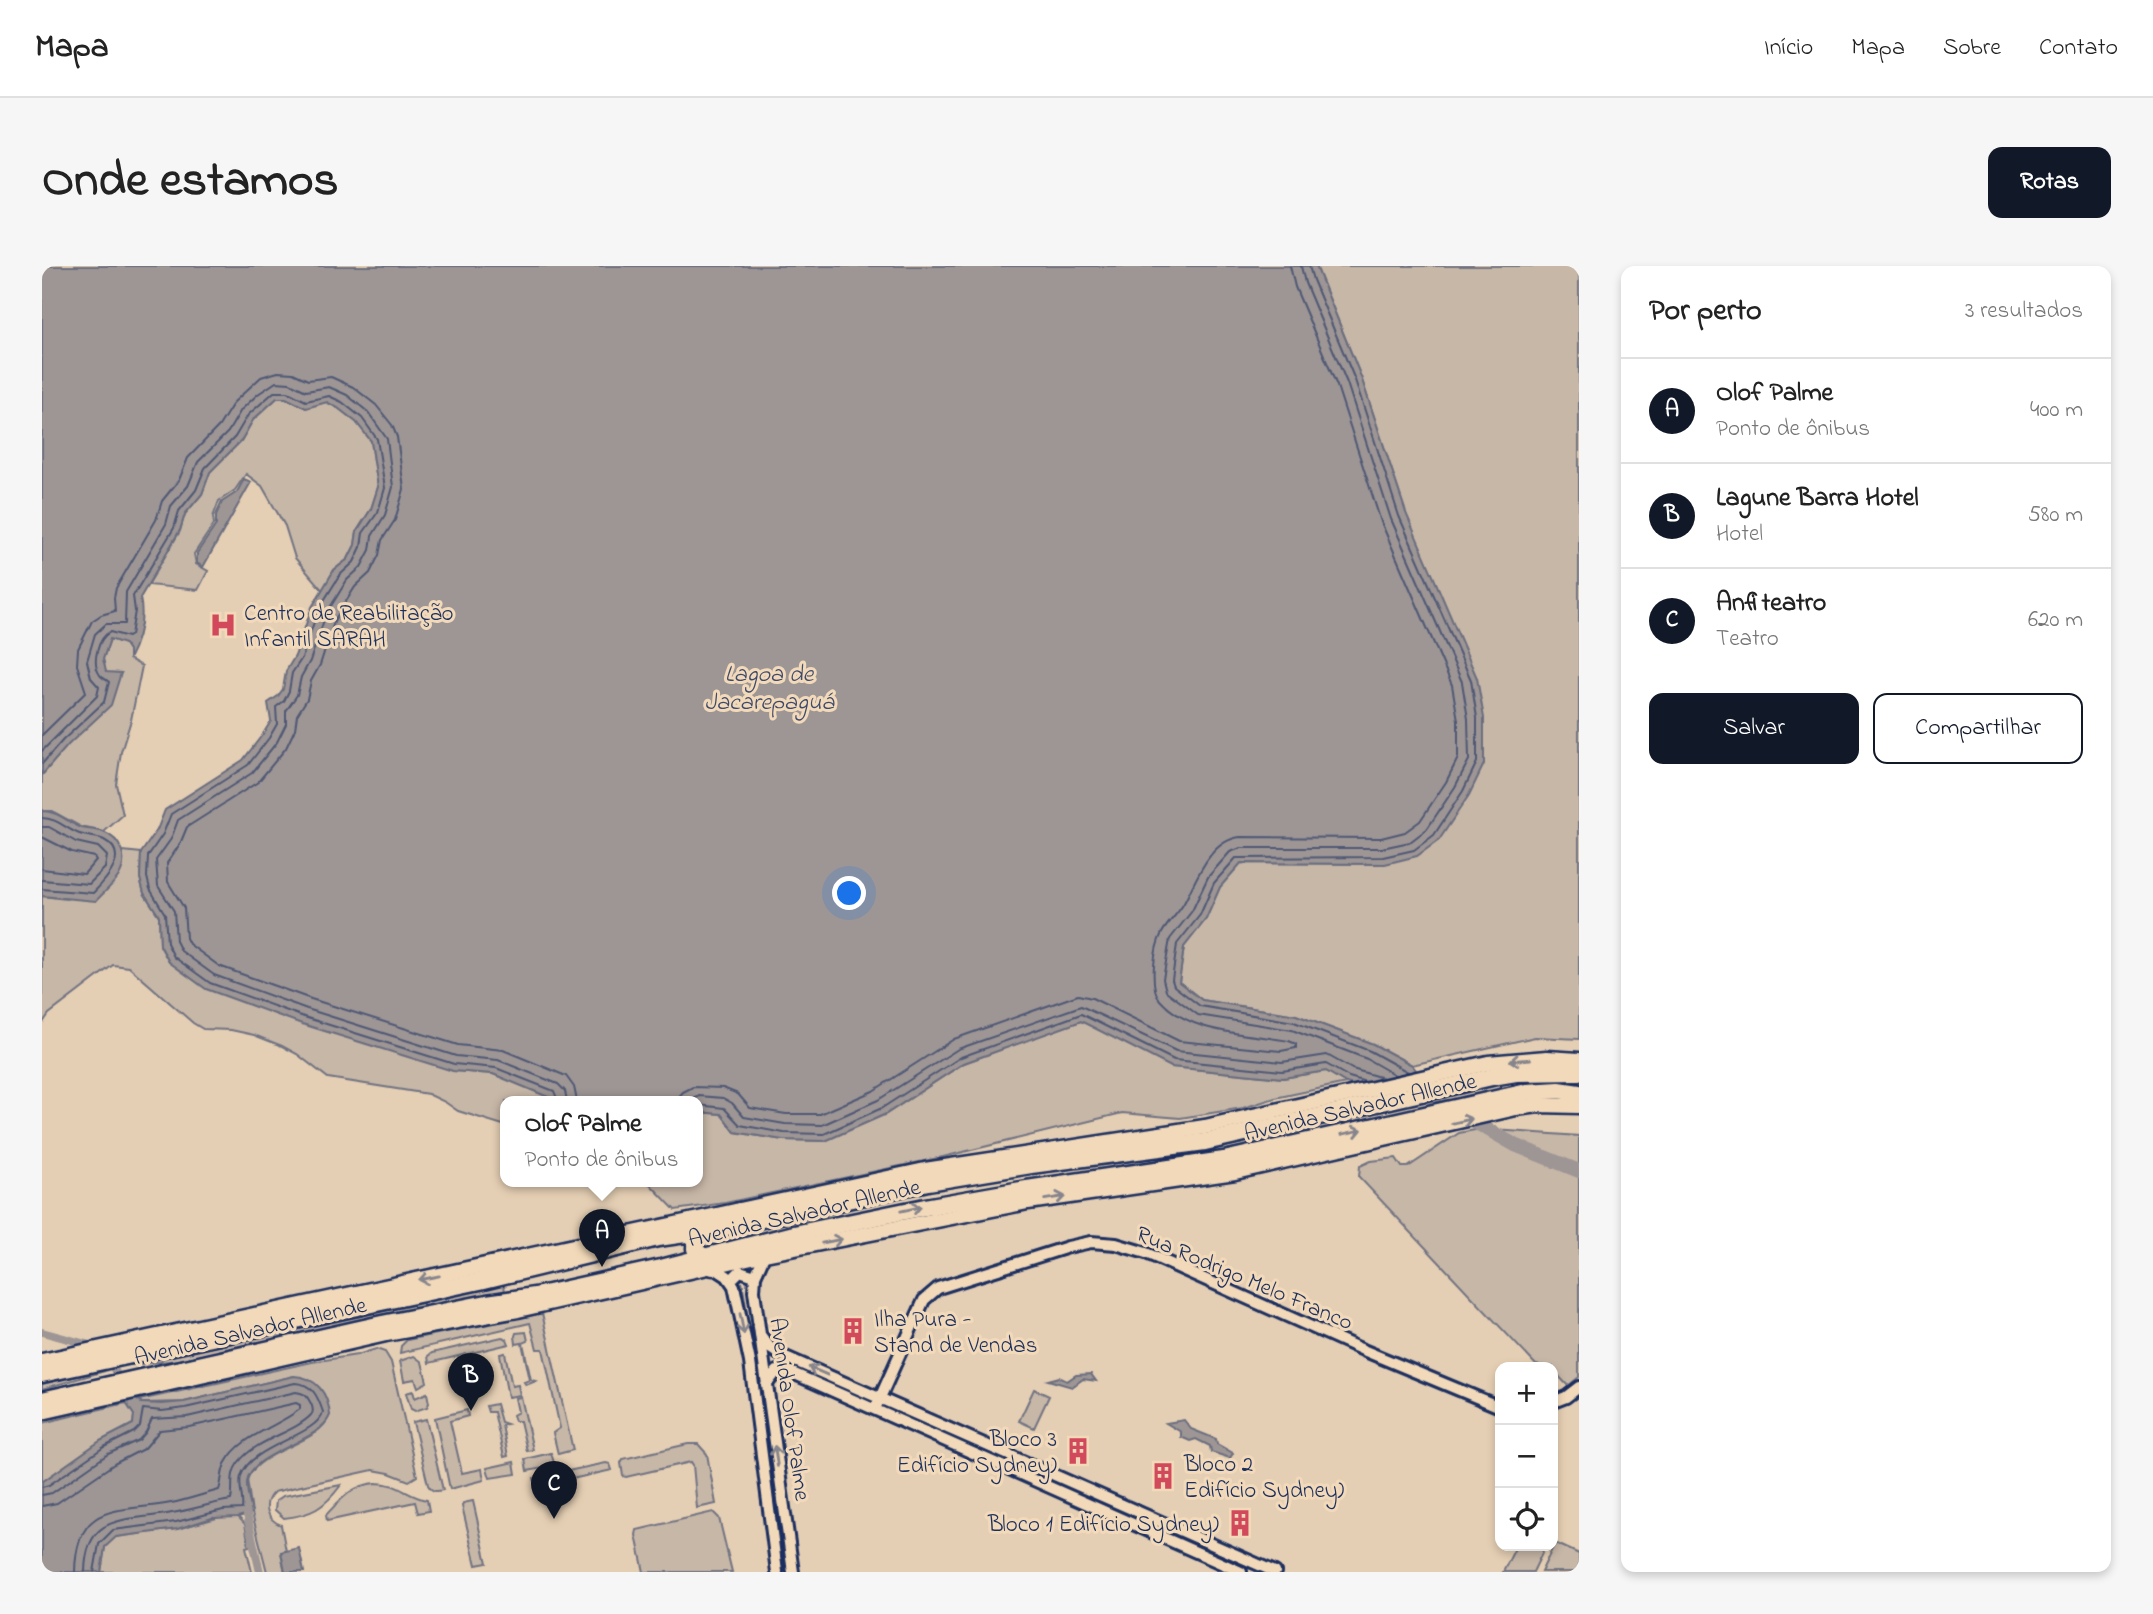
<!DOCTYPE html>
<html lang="pt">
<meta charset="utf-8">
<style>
:root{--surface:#fff;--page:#f6f6f6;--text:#222;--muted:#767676;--line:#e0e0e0;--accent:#111827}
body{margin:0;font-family:"Indie Flower",sans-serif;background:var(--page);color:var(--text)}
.controls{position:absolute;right:21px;bottom:21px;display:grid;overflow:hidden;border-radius:14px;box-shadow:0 4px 10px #0003}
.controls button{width:63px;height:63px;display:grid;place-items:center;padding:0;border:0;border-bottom:2px solid var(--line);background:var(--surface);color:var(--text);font:35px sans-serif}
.you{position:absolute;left:808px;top:628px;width:24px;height:24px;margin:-18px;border:5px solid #fff;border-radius:50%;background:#1a73e8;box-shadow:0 0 0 10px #1a73e833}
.badge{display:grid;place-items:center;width:46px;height:46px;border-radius:50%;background:var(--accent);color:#fff;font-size:23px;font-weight:700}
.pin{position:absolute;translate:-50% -58px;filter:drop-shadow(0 2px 4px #0008)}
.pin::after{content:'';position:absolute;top:37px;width:24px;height:21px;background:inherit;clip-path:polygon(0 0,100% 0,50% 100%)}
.popup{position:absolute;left:458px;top:830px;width:203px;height:91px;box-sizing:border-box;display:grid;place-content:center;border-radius:14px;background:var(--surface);filter:drop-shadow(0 2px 5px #0005);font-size:23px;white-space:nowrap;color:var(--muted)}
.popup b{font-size:26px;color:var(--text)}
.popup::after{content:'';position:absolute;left:50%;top:100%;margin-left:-14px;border:14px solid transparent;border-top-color:var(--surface)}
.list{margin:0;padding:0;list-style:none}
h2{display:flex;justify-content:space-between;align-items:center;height:91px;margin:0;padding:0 28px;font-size:30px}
h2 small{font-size:23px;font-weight:400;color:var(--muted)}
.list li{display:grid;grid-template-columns:46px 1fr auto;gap:21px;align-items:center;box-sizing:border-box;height:105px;padding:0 28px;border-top:2px solid var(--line)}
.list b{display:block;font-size:26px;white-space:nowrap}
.list p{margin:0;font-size:23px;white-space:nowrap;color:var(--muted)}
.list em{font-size:23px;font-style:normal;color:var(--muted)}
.actions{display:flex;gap:14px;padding:21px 28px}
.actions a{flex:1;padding:16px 0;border:2px solid var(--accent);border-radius:14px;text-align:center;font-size:24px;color:var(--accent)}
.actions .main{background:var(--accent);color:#fff}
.icon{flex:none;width:38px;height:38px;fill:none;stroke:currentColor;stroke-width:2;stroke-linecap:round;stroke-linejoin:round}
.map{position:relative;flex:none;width:1537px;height:1306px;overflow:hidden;border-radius:14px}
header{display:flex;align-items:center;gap:42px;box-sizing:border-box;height:98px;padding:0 35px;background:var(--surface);border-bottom:2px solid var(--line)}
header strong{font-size:33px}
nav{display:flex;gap:38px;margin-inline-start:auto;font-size:24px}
.intro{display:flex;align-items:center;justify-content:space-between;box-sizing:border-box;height:168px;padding:0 42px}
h1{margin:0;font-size:49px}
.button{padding:18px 32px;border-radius:14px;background:var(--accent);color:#fff;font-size:24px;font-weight:700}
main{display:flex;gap:42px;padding:0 42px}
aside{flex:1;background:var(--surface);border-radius:14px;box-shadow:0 4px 10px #0003}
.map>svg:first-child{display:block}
.green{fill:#c7b7a7;stroke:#717382;stroke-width:2}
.water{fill:#9e9695;stroke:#6a6d7f;stroke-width:2}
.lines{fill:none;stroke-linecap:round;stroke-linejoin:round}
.shore{stroke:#4f5874;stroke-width:2}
.stream{stroke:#6a6d7f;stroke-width:2.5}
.canal{stroke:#9e9695;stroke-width:8}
.river{stroke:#9e9695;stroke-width:14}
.minor-casing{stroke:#1b2f5e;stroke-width:16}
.major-casing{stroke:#1b2f5e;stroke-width:19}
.highway-casing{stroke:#1b2f5e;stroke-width:21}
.minor{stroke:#f2d9b9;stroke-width:10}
.major{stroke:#f2d9b9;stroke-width:14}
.highway{stroke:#f2d9b9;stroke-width:16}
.oneway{stroke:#86848c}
.labels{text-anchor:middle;stroke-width:6;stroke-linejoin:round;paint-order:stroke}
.poi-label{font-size:23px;fill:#1b2f5e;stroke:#f2d9b9;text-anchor:start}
.street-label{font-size:23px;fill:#1b2f5e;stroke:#f2d9b9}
.water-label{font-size:24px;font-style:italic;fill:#3c496c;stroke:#f2d9b9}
</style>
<header>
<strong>Mapa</strong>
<nav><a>Início</a><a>Mapa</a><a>Sobre</a><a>Contato</a></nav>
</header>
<div class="intro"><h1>Onde estamos</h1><a class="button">Rotas</a></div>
<main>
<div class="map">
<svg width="1537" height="1306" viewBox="0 0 1537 1306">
<rect width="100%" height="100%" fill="#e5cfb4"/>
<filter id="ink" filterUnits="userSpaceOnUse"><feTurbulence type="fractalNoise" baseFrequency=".0143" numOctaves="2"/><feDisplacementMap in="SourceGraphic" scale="14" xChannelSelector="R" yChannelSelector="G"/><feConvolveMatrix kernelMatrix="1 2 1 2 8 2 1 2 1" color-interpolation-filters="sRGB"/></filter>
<g filter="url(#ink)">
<path class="green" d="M1274,0H1537V773L1493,771L1370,799L1331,778L1254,749L1160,734L1137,716L1142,681L1164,653L1178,621L1199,597L1342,598L1364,247L1319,111Z
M235,132H244L264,142L284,136L296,142L314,156L329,175L336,221L329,243L315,265L313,279L306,293L292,304L281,325L253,292L243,260L220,220L204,208L193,224L177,235L171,251L172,258L152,288L154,298L166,305L156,324L106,319L138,265L143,248L160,228L168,206L199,175L211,154Z
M68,373L83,378L87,384V393L100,400L89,454L79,486L74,518L81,549L62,566L39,561L10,545H0V509L26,479L79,407H64L61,393Z
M81,585L99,587L98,612L102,627L117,650L118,680L127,696L411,805L451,808L516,835H464V860L416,845L403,836L386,828L286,812L255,788L240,780L212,769L189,764L161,763L151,757L87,701L71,699L7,748L0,758V630L24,633L66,621L76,611L80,601Z
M1039,755L1130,801L1241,812L1284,805L1304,817L1233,832L1201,842L1138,852L1080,847L901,891L683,937L633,944L605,915H656V846L679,848L693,866L741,874L783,875L844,848L922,797Z
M1438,863L1537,870V1111L1526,1120L1511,1104V1101L1494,1099L1317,911L1318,900L1329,895L1354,892L1360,901H1366L1417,867Z
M462,1018L463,1027L345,1049L137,1094L88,1099Z
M500,1047L531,1184L516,1188L511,1167L518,1162L501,1083H495L488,1057L358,1087L359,1080L365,1074Z
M484,1066L486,1075L481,1077L489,1114L494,1115L484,1119L482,1116L488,1114L480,1077L474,1078L473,1070L474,1067Z
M460,1071L465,1073L467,1078L387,1097L386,1090L390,1087Z
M334,1083L343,1086L349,1096L375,1210L367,1215L347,1207L331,1204L232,1226C220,1237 224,1253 239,1259L244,1285L239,1286L243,1306H225L210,1247L205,1213C221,1181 277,1179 288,1149L252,1110L142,1136L99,1137L98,1134L270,1096L315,1089Z
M463,1087L470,1120L476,1119L478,1129L466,1131L458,1088Z
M372,1090L380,1096L385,1116L376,1121L373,1113L362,1115L358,1095Z
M62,1104L63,1105L0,1123V1118Z
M992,1123L1007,1130L992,1162L977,1155Z
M371,1125L373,1132L385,1127L387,1137L385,1141L373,1145L369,1143L364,1127Z
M479,1131L491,1184L485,1185L478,1155H473L471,1149L476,1146L473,1132Z
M84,1137L92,1149L91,1158L58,1175L0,1216V1157Z
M454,1138L459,1156L465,1158L460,1159L466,1190L462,1191L452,1146H446L444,1140Z
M425,1144L426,1150L408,1155L420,1207L440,1203L442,1214L408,1223L393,1152Z
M384,1153L401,1224C394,1226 390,1226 386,1219L371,1156Z
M646,1178H656L665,1188L674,1238L655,1242L651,1199L649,1196L584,1211L581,1210L579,1197L581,1193Z
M509,1187L513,1200L485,1205L483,1193Z
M472,1196L474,1208L448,1212L445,1202Z
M564,1197L568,1198L570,1204L494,1221L492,1212Z
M334,1217C357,1217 364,1230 385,1234L387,1245L376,1247L373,1236L285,1255L284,1249C299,1233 310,1219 334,1217Z
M299,1219C282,1242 270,1249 242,1252L233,1244L234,1235L241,1230Z
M431,1235L445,1297L434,1299L420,1240L421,1237Z
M671,1246L677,1252L690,1306H602L594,1269L595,1264Z
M182,1250L196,1251L203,1258L207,1280L204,1281L210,1306H59L63,1281L73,1271L135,1263Z
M1513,1277L1537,1288V1306H1499Z
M1474,1280L1503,1281L1491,1306H1461Z"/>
<path class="water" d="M0,0H1274L1319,111L1364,247L1435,412L1442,452V498L1427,529L1397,574L1375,590L1343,598L1199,597L1178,621L1164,653L1142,681L1137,716L1160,734L1254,749L1331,778L1370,799L1382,814L1349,830L1304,817L1284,805L1241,812L1129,801L1039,755L922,797L844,848L783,875L741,874L693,866L679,848L656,846V835H516L451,808L411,805L260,758L164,723L127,696L118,679L117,650L102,627L98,612L99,587L115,564L123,544L201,494L221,468L229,455L226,437L236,430L241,423L244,405L253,390L270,341L292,304L306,293L313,279L315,265L329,243L336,221L329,175L314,156L296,142L285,136L264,142L244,132H235L211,154L199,175L168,206L160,228L143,248L138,264L98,332C103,354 97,374 87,393V384L83,378L68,373L61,393L64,406L79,407L69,439L26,479L0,509Z
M202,213L209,216L161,301L155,297V287L174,259V249L180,236L195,226Z
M0,545C16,545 25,556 40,562C47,564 55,563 61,566C80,573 87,594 76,611C70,620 61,627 54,635L0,630Z
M1049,1108L1054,1115L1041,1113L1030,1121L1006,1114L1017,1111L1025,1115L1034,1109Z
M252,1110C275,1111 286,1128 288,1149C278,1177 210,1185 205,1215C204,1225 208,1237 210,1247L196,1251L170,1252L135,1263L74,1271L63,1281L59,1306H0V1216L58,1175L91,1158L92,1149L84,1137L98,1134L99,1137L120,1138L142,1136Z
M1142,1154L1149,1163L1174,1173L1175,1178L1191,1187L1188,1192L1169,1186L1168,1180L1154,1173L1148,1175L1139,1171V1166L1124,1157Z
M257,1282L262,1306H243L239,1286Z"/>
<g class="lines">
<path class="shore" d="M1259,0L1263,17L1305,117L1349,253L1420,416L1426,453L1427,494L1413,521L1385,563L1368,576L1340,582H1199L1188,586L1166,611L1150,645L1128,673L1121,713L1124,725L1156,749L1250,764L1325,793L1353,809
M1267,0L1271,14L1313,114L1357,250L1429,414L1435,452V496L1421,525L1392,569L1372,584L1341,591L1194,592L1172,617L1158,649L1135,678L1130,714L1132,720L1158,740L1252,756L1328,785L1366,806
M0,469L44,426L35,399L36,383L50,355L59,349L73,345L72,332L74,322L114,254L120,235L137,214L146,192L177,160L192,136L219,111L236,106L251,107L266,114L289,111L311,121L334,139L350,159L355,171L362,223L353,254L340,274L337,289L328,307L313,321L293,353L278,399L269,415L265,433L255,449L253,463L244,482L216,516L145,561L138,578L125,597L126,616L142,642L144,672L147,678L177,700L269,733L416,779L461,784L524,810L532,821L535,835
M0,485L55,430L57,421L49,412L45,395L53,368L64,358H83L84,326L124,258L129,240L146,220L156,196L186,166L199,144L216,128L234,116L248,117L264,125L287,121L305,129L326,146L345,173L351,221L343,249L330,270L328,284L319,301L305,314L284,348L268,395L259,411L255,429L244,445V458L235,476L210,507L136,554L129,573L114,594L116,620L132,645L134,675L139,685L172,709L265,743L414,790L456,794L516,818L523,825L525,835
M0,498L21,474L62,436L67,416C66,415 59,411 58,409C49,397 56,372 68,366L86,371L89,369L93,345L91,330L132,262L137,245L154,224L163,202L193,171L206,149L232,126H246L264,135L287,130L300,136L320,152L335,173L343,222L336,246L321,267L319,281L312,296L298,309L276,344L260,392L250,407L247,425L242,435L234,441L235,458L227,472L206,499L129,548L121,568L106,590L105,611L108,623L123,648L125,677L132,691L168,717L262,751L412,798L454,802L512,825L516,835
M0,552C14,552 23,562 35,567C44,571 54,570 62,574C89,588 64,614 51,627L0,623
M0,561H7L34,576L56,581L65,590L63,602L47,618L0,614
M0,571L30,586L52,591L54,594L42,608L0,603
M633,835L641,826L651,821L681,822L696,828L708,842L744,848H778L831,825L912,773L1036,729L1050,732L1137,775L1239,785L1254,782V778L1247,775C1204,767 1149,769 1118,734C1107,721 1112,681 1120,667C1126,656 1136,648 1142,637C1155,613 1167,575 1198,571L1339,572L1363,566L1378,555L1404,516L1416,492V454L1410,419L1339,256L1295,120L1253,21L1248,0
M647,835L657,830L681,832L690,837L702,851L743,858L780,859L836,834L916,783L1039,740L1134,785L1240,796L1285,789L1310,803L1341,812
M656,839L682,842L698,859L742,867L782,868L840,842L919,791L1039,748L1132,794L1240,805L1284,798L1307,811L1324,816
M0,1221L7,1219L62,1181L92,1166L98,1160L101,1143L120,1145L143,1142L253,1117C271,1118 276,1131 281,1146C275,1170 209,1179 199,1210C196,1221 202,1232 200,1243L181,1244L134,1256L71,1264L57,1278L52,1306
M0,1229L10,1227L66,1188L97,1174L104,1166L110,1153L145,1151L254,1126C260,1127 264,1128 267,1134C270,1139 273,1145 269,1149C252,1167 214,1173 196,1197C187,1209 192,1221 189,1234C169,1237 150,1244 130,1247C85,1256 44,1245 43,1306
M0,1240L15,1237L72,1198L103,1182L118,1164L147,1161L254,1137L258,1139V1143C234,1162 198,1169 183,1198C179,1207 180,1216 177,1224C161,1228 145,1234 129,1237C78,1247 34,1234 33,1306"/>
<path class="stream" d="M700,1017L710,1081
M717,1123L745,1306"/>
<path class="canal" d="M0,1066L55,1081
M66,1093L91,1136
M205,1249L218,1306"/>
<path class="river" d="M1385,829L1473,879L1537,905"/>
<defs>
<path id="minor" d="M723,988L713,1010L712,1025L751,1306
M671,1001L685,1010L692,1020L708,1096L735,1306
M689,1014L698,1005L713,1010
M719,1070L728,1082L737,1088L1233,1306
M724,1119L735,1105H746L1199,1306
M1511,1136L1524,1131L1537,1121
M833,1143L882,1034L896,1022L1026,981L1049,976L1074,978L1104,987L1321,1084L1458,1141"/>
<path id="major" d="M0,1095L883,904L1163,861L1446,797L1505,792L1537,794
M0,1146L344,1068L476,1044L723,988L986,936L1193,906L1474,842L1497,839L1537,840"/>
<path id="highway" d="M671,1001L653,983C652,952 679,960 697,945
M0,1108L438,1015L616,972L671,964L886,916L989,899L1163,876L1450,811L1474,807L1537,806
M0,1134L340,1058L445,1037L493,1030L619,1002L752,968L883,941L985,923L1182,894L1485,826L1517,824L1537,827"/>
</defs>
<use href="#minor" class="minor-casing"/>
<use href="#major" class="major-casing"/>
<use href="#highway" class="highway-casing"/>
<use href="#minor" class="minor"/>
<use href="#major" class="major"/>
<use href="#highway" class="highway"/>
</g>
<defs><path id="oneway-shaft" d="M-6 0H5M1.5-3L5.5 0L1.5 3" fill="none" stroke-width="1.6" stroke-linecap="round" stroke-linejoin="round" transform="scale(1.75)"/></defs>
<g class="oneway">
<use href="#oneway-shaft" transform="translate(1478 794) rotate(175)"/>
<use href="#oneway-shaft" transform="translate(1420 855) rotate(-13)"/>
<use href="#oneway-shaft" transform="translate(1310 866) rotate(-13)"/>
<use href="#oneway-shaft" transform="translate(1013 932) rotate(-9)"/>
<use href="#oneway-shaft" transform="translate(869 943) rotate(-12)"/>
<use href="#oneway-shaft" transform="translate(790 975) rotate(-11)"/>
<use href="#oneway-shaft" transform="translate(387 1012) rotate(169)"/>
<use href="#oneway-shaft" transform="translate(700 1058) rotate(79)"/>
<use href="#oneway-shaft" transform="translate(776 1105) rotate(-157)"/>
<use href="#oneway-shaft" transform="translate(734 1190) rotate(-98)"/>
</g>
</g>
<defs>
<symbol id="hospital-bare" viewBox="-9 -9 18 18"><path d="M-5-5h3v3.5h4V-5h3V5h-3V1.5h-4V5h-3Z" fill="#d1495b" stroke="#f2d9b9" stroke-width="2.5" paint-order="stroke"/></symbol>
<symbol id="building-bare" viewBox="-9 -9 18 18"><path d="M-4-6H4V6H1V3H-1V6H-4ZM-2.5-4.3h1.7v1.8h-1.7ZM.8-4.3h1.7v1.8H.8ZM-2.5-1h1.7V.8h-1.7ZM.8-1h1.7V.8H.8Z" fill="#d1495b" stroke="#f2d9b9" stroke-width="2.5" paint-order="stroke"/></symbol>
</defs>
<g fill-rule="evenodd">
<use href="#hospital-bare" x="162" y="340" width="38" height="38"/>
<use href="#building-bare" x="792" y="1046" width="38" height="38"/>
<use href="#building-bare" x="1017" y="1166" width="38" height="38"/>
<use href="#building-bare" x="1102" y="1191" width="38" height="38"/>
<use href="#building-bare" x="1179" y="1238" width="38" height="38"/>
</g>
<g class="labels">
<g class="poi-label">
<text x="202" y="354">Centro de Reabilitação<tspan x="202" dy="26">Infantil SARAH</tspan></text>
<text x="832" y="1060">Ilha Pura -<tspan x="832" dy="26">Stand de Vendas</tspan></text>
<text x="1015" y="1180" text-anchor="end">Bloco 3<tspan x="1015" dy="26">Edifício Sydney)</tspan></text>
<text x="1142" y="1205">Bloco 2<tspan x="1142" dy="26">Edifício Sydney)</tspan></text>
<text x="1177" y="1265" text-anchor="end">Bloco 1 Edifício Sydney)</text>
</g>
<g class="street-label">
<text transform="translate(1318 840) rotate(-13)" y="8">Avenida Salvador Allende</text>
<text transform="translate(762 946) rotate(-13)" y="8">Avenida Salvador Allende</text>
<text transform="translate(1203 1011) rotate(23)" y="8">Rua Rodrigo Melo Franco</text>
<text transform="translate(208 1064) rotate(-13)" y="8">Avenida Salvador Allende</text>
<text transform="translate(749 1143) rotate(82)" y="8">Avenida Olof Palme</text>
</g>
<g class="water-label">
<text x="727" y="415">Lagoa de<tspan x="727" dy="28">Jacarepaguá</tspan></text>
</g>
</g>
</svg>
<div class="controls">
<button>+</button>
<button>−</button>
<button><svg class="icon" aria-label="locate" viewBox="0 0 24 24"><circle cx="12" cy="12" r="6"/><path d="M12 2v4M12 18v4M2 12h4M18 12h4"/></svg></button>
</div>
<div class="you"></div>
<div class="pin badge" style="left:560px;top:1001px">A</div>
<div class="popup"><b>Olof Palme</b>Ponto de ônibus</div>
<div class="pin badge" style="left:429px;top:1145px">B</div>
<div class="pin badge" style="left:512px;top:1253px">C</div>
</div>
<aside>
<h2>Por perto<small>3 resultados</small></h2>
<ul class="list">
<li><span class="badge">A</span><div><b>Olof Palme</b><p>Ponto de ônibus</p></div><em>400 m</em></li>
<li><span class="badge">B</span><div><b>Lagune Barra Hotel</b><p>Hotel</p></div><em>580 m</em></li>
<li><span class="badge">C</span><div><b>Anfiteatro</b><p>Teatro</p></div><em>620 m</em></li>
</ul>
<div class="actions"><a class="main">Salvar</a><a>Compartilhar</a></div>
</aside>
</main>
